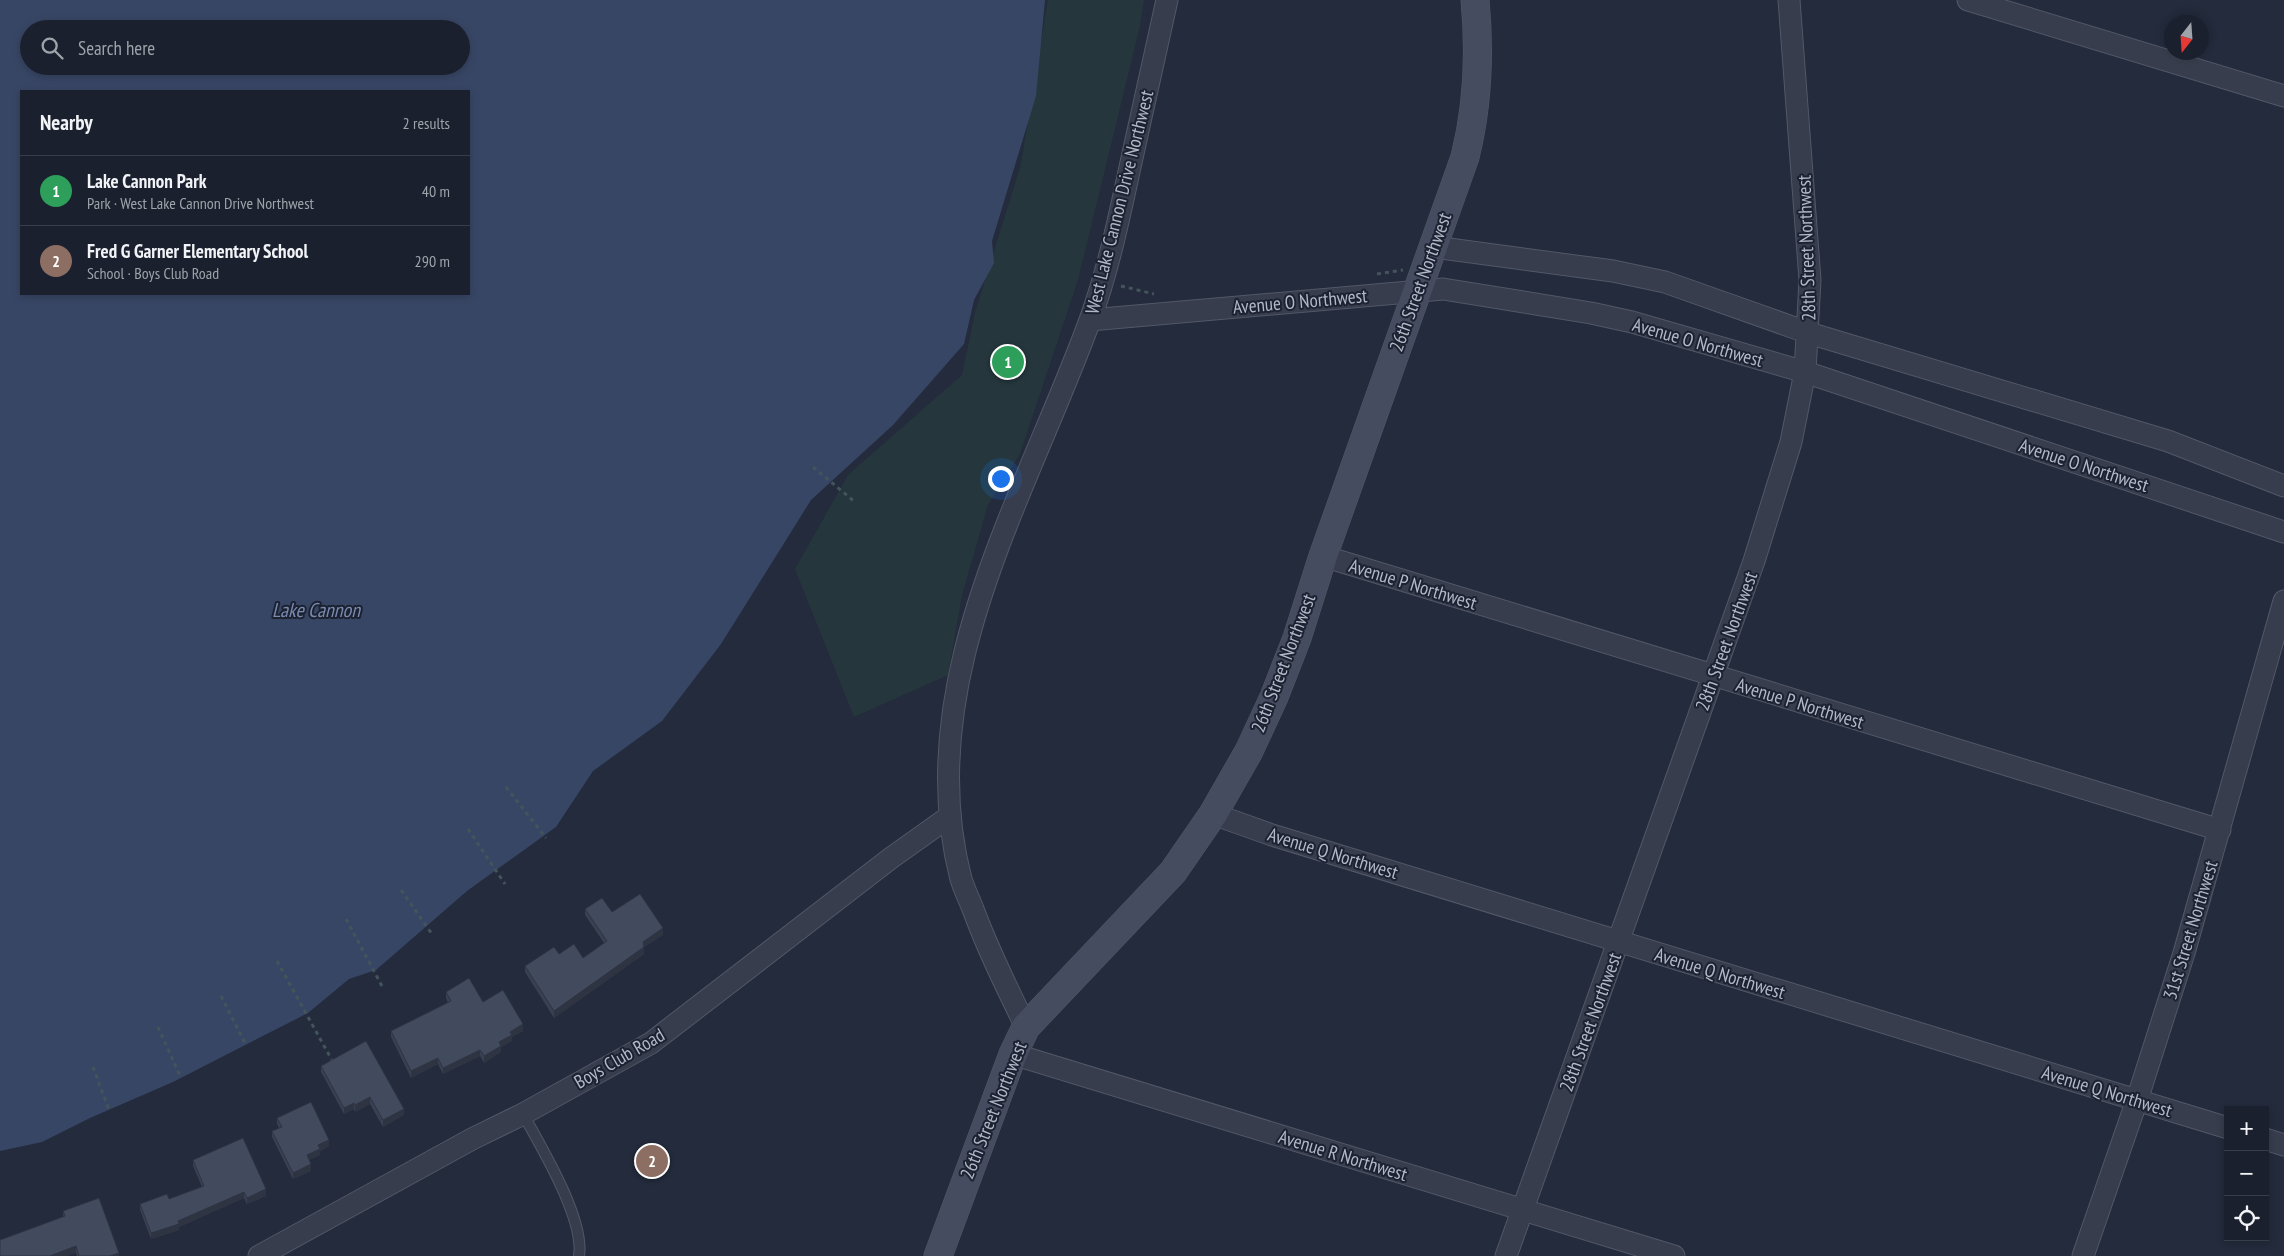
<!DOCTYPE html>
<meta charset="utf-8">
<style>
:root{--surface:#1a202d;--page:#232835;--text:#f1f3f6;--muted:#9fa3aa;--line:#383e49;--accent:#88a6f7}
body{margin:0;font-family:"PT Sans Narrow",sans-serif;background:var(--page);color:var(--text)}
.controls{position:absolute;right:15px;bottom:15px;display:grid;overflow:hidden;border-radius:0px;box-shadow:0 2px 8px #0003}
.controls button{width:45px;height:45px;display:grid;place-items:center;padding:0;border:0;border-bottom:1px solid var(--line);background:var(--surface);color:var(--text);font:25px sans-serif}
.compass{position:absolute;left:2164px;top:15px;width:45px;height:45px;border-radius:50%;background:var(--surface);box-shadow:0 2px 8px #0003;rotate:197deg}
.you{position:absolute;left:1000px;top:478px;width:18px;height:18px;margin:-12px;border:4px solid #fff;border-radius:50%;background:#1a73e8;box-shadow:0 0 0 8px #1a73e833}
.badge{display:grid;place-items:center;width:32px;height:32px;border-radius:50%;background:var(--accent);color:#fff;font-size:16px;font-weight:700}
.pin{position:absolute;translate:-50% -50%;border:2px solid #fff;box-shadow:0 1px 5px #0006}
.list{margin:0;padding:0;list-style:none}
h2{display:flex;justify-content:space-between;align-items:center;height:65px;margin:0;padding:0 20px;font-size:21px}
h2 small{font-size:16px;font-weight:400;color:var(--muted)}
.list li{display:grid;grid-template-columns:32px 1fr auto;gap:15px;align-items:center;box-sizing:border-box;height:70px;padding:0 20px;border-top:1px solid var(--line)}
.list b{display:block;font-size:19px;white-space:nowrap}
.list p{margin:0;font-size:16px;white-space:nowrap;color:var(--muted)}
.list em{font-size:16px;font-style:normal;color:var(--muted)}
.icon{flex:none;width:28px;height:28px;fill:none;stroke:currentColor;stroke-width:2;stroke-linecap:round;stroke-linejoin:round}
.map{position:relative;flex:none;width:2284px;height:1256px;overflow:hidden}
.search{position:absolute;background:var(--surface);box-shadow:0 2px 8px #0003;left:20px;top:20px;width:450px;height:55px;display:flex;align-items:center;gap:12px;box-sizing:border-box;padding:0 18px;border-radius:28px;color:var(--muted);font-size:19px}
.panel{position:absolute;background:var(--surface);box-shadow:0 2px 8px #0003;left:20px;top:90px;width:450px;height:205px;border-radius:0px}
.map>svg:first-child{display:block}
.green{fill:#25373d}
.water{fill:#384665;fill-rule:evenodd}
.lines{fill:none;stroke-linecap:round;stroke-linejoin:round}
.lane-casing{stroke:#525867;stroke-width:12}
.street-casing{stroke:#525867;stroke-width:23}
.secondary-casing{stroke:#525867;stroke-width:29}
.path{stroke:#43545a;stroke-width:3;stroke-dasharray:4 4;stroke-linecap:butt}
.lane{stroke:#373d4c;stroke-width:10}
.street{stroke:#373d4c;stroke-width:21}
.secondary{stroke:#454c5f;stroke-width:28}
.wall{fill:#394051}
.shaded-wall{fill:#2e3442}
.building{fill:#424a5e;stroke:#2e3442}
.labels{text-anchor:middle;stroke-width:4;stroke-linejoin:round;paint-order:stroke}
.street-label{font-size:19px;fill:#b2b8c7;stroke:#1c2231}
.water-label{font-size:20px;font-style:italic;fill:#7a8baf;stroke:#1c2231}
</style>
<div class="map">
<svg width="2284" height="1256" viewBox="0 0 2284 1256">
<rect width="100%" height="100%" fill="#232b3c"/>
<path class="green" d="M1048,0H1144L1140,26L1078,280L1020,454L988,505L962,595L948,675L854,717L795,569L848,475L962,375L975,313L1021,164Z"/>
<path class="water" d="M0,0H1045L1036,96L992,241L994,263L974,300L964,344L893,425L811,500L721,644L662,721L593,771L556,827L467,891L376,970L349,979L308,1013L173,1082L90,1118L42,1142L0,1151ZM29,29H461V66H29ZM21,91H469V294H21Z"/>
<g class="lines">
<defs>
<path id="lane" d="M523,1114C541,1147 585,1219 579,1256"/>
<path id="street" d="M1968,0L2284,96
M1434,247L1613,271L1665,282L1809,333L2168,441L2284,486
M1090,320L1443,289L1591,313L1632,322L1805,372L2284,532
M1323,556L2220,830
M1213,814L1272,835L2228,1128
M1026,1027C1007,988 988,950 973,909C969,899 964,889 961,879C910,683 1025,498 1090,320C1109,268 1120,213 1132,158C1144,106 1155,53 1167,0
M1013,1054L1674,1256
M2265,1139L2284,1145
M259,1256L472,1139L523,1114L651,1043L891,858L950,816
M1506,1256L1754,561L1791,442L1805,372L1810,280L1789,0
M2083,1256L2137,1100L2184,953L2284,601"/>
<path id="secondary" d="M938,1256L1013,1054L1026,1027L1173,872L1213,814L1249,751L1274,697L1297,638L1323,556L1465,157C1478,105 1480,53 1475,0"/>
</defs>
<use href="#lane" class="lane-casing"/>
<use href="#street" class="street-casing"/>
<use href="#secondary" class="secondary-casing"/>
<path class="path" d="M1377,274L1403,270
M1121,286L1154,294
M813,467L855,502
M506,787L546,838
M468,829L505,884
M401,890L432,934
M346,919L383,988
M277,961L333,1062
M221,996L246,1045
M158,1027L181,1078
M93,1067L109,1110"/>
<use href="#lane" class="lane"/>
<use href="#street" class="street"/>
<use href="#secondary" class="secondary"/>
</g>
<path class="wall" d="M585,909L612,912L663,935L644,947V954L554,1018L525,972V966L583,958L604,943L585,915Z
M446,992L483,1002L523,1031L512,1037V1041L501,1047V1052L484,1063L480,1056L443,1074L438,1064L411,1078L391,1037V1031L448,1003L446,998Z
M321,1066L404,1115L383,1127L370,1104L355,1112L354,1109L344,1114L321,1072Z
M277,1118L329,1146L320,1151V1155L309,1160L311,1171L293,1179L272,1137V1131L279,1128L277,1124Z
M193,1160L266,1196L247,1204L244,1198L179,1227V1230L151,1239L140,1210V1204L169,1199L202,1187L193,1166Z
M63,1211L119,1256H77L63,1216Z"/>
<path class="shaded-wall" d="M663,928V935L644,947V954L554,1018V1011L643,942Z
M523,1024V1031L512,1037V1041L501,1047V1052L484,1063V1056L510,1032Z
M480,1050V1056L443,1074V1068Z
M438,1058V1064L411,1078V1071Z
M370,1097V1104L355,1112V1105Z
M354,1103V1109L344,1114V1108Z
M404,1109V1115L383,1127V1120Z
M329,1140V1146L320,1151V1155L307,1161V1155L318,1145Z
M311,1164V1171L293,1179V1173Z
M266,1189V1196L247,1204V1198Z
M244,1192V1198L179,1227V1230L151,1239V1233Z
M76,1246V1253L67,1256H50Z
M119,1253V1256H110Z"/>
<path class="building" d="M640,894L663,928L643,942L644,947L554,1011L525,966L554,947L559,954L574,944L583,958L607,941L585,909L602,898L612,912Z
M469,978L483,1002L503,990L523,1024L510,1032L512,1035L499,1042L501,1046L484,1056L480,1050L443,1068L438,1058L411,1071L391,1031L451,1001L446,992Z
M366,1041L404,1109L383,1120L370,1097L355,1105L354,1103L344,1108L321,1066Z
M311,1102L329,1140L318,1145L320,1149L307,1155L311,1164L293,1173L272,1131L282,1127L277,1118Z
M243,1138L266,1189L247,1198L244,1192L178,1221L179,1224L151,1233L140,1204L167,1194L169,1199L204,1186L193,1160Z
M99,1198L119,1253L110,1256H79L76,1246L50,1256H0V1240L65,1216L63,1211Z"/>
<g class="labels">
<g class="street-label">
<text transform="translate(1119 202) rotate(-76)" y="7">West Lake Cannon Drive Northwest</text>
<text transform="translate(1806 248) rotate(-92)" y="7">28th Street Northwest</text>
<text transform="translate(1420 282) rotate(-70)" y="7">26th Street Northwest</text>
<text transform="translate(1300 301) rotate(-5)" y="7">Avenue O Northwest</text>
<text transform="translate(1698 342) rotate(16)" y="7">Avenue O Northwest</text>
<text transform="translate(2084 465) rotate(18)" y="7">Avenue O Northwest</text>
<text transform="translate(1413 584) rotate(17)" y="7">Avenue P Northwest</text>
<text transform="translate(1726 641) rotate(-70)" y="7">28th Street Northwest</text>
<text transform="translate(1283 663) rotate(-69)" y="7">26th Street Northwest</text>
<text transform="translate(1800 703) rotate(17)" y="7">Avenue P Northwest</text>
<text transform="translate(1333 853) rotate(17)" y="7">Avenue Q Northwest</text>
<text transform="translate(2190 930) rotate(-73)" y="7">31st Street Northwest</text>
<text transform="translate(1720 973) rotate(17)" y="7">Avenue Q Northwest</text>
<text transform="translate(1590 1022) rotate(-70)" y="7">28th Street Northwest</text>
<text transform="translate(619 1058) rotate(-30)" y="7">Boys Club Road</text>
<text transform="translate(2107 1091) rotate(17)" y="7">Avenue Q Northwest</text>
<text transform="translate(993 1110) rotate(-68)" y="7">26th Street Northwest</text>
<text transform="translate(1343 1155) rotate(17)" y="7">Avenue R Northwest</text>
</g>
<g class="water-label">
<text x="316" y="617">Lake Cannon</text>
</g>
</g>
</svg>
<div class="controls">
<button>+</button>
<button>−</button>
<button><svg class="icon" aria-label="locate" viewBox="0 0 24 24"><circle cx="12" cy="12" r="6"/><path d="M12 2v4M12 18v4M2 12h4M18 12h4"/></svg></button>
</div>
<svg class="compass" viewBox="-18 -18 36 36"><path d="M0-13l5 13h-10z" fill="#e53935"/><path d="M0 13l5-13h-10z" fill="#9fa3aa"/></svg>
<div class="you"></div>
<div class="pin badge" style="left:1008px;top:362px;background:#2e9e5b">1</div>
<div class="pin badge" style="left:652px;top:1161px;background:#8d6e63">2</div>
<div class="search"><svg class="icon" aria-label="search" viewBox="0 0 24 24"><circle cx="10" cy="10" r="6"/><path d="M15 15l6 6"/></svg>Search here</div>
<section class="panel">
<h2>Nearby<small>2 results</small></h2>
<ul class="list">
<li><span class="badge" style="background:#2e9e5b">1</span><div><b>Lake Cannon Park</b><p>Park · West Lake Cannon Drive Northwest</p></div><em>40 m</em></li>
<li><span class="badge" style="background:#8d6e63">2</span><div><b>Fred G Garner Elementary School</b><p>School · Boys Club Road</p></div><em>290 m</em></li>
</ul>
</section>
</div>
